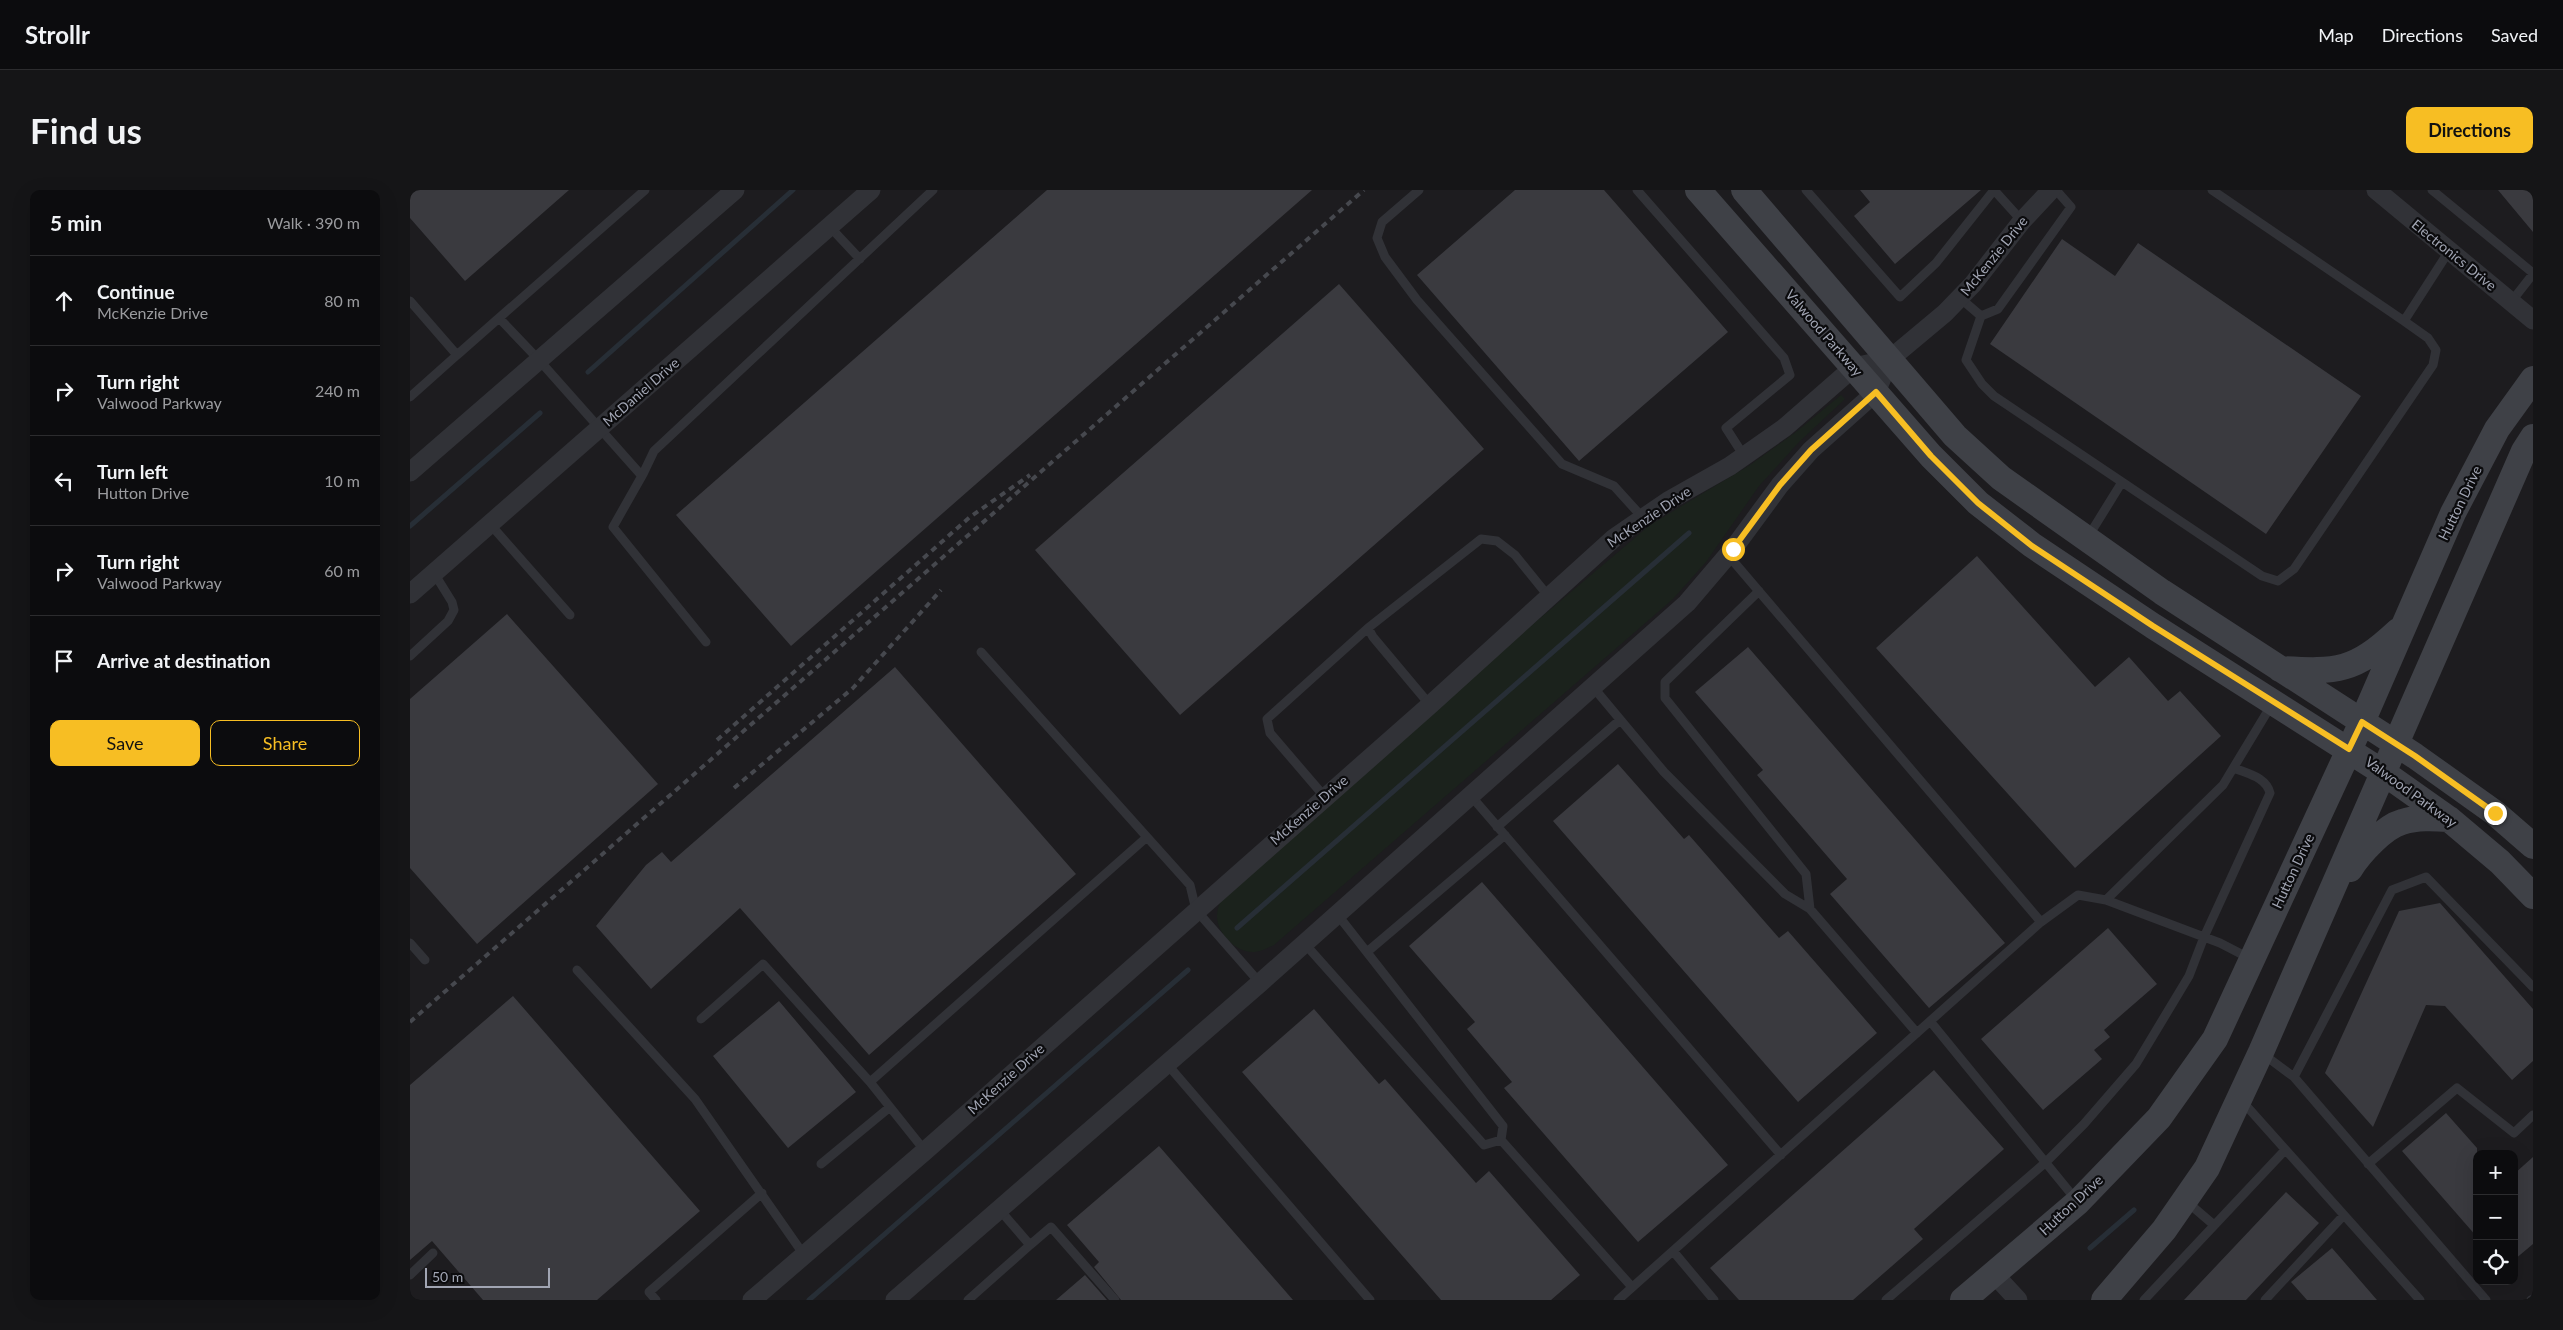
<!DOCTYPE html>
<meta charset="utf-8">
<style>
:root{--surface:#0c0c0e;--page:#151517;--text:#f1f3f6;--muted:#9a9b9e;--line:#2c2c2e;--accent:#f7be23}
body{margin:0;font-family:Lato,sans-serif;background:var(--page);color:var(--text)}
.controls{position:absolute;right:15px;bottom:15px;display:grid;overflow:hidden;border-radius:10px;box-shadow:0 5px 20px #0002}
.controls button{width:45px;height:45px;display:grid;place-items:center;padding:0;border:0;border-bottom:1px solid var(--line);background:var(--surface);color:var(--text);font:25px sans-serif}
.scale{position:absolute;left:15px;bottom:12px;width:125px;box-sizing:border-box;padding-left:5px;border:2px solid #a1a5b3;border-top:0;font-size:14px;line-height:18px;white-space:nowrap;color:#a1a5b3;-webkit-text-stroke:4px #0b0b0d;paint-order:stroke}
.stop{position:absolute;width:15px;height:15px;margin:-11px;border:4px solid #f7be23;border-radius:50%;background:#fff}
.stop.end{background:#f7be23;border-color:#fff;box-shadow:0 1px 5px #0008}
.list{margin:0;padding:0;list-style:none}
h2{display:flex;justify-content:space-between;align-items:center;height:65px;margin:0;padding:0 20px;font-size:21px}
h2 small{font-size:16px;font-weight:400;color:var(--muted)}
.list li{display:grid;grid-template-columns:32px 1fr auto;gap:15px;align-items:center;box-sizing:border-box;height:90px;padding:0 20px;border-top:1px solid var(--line)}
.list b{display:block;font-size:19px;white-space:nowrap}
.list p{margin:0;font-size:16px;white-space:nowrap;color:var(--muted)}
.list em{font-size:16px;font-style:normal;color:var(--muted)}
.actions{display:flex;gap:10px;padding:15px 20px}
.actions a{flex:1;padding:11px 0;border:1px solid var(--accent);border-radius:10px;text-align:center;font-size:18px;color:var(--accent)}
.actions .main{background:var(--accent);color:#111}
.icon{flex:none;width:28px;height:28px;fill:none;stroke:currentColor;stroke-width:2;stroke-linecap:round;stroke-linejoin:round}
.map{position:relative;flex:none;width:2123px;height:1110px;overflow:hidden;border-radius:10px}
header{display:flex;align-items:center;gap:30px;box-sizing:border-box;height:70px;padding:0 25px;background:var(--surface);border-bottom:1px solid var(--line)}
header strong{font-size:24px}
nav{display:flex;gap:28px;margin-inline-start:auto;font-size:18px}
.intro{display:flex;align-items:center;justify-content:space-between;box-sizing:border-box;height:120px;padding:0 30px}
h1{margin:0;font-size:35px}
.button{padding:12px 22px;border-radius:10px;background:var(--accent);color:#111;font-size:18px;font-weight:700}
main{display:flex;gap:30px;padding:0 30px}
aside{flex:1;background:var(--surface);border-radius:10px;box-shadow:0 5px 20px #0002}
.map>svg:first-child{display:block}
.built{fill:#1d1c1f;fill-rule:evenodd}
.green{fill:#1b221c}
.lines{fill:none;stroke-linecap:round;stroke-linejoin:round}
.stream{stroke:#272e36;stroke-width:5}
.building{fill:#3a3a3f}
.lane{stroke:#313237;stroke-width:9}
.street{stroke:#313237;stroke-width:19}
.secondary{stroke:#3f4147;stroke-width:26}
.rail{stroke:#46484e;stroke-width:4;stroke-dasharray:6 5;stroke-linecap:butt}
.route{stroke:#f7be23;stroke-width:6}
.labels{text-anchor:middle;stroke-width:4.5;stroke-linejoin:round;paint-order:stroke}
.street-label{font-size:14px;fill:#a1a5b3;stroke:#0b0b0d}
</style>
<header>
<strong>Strollr</strong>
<nav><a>Map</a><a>Directions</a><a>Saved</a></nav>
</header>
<div class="intro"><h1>Find us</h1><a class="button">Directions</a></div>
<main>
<aside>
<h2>5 min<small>Walk · 390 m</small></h2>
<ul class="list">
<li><svg class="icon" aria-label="ahead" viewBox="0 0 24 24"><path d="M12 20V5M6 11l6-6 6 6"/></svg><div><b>Continue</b><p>McKenzie Drive</p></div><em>80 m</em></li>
<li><svg class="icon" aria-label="right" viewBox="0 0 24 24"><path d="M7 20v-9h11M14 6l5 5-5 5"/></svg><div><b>Turn right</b><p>Valwood Parkway</p></div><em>240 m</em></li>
<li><svg class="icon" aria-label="left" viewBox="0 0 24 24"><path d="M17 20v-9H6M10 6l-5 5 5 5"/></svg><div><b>Turn left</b><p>Hutton Drive</p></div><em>10 m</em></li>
<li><svg class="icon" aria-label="right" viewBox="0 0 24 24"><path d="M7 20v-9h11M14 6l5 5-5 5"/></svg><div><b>Turn right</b><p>Valwood Parkway</p></div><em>60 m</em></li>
<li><svg class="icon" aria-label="arrive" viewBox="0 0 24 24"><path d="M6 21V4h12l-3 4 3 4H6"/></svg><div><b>Arrive at destination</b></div></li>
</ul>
<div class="actions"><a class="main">Save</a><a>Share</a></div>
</aside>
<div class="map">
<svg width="2123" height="1110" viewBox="0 0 2123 1110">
<rect width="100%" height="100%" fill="#101012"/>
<path class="built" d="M0,0H2123V1110H0ZM2067,964H2104V1091H2067Z"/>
<path class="green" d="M1431,205L1435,209L1390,251L1349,296L1296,372L1263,409L864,755C857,758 850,762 842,762C825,762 806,742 807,725C807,716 813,707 818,700L1070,479L1240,335L1340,275L1386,242Z"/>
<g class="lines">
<path class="stream" d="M178,182L383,0
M0,336L130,223
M827,738L1279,343
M1680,1058L1724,1020
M399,1110L778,780"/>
</g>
<path class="building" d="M0,0H159L55,91L0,28Z
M637,0H902L381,456L266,325Z
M1105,0H1194L1318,142L1169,271L1007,85Z
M1450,0H1571L1485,74L1444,26L1460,12Z
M2088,0H2123V42Z
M1652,49L1705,86L1728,53L1951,206L1856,344L1580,154Z
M929,94L1074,259L770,525L625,360Z
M1567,366L1685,497L1719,467L1758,511L1770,501L1811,546L1665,678L1466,458Z
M97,424L248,594L67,754L0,678V509Z
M1338,457L1595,753L1519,818L1420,704L1437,689L1347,585L1353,580L1285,502Z
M485,477L666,684L459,865L330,718L241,799L186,736L236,675L252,662L261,672Z
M1208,574L1274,649L1279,645L1369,748L1378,741L1467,843L1388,912L1143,631Z
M1072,692L1318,975L1228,1052L1094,898L1102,892L1057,839L1065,832L999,756Z
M2030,713L2123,819V871L2102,890L2035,816L2016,815L1963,937L1915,883L1989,721Z
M1698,738L1747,794L1694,840L1700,847L1684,860L1692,869L1633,920L1571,849Z
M103,806L290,1021L187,1110H73L22,1051L0,1070V895Z
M369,811L446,902L378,958L303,866Z
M904,819L969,894L975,889L1066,993L1079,981L1170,1085L1141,1110H1031L832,882Z
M1524,880L1594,959L1504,1039L1513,1049L1443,1110H1329L1300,1078Z
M2036,923L2067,958V1047L1992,961Z
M749,956L883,1110H711L684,1077L689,1072L657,1035Z
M2123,967V1054L2104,1070V984Z
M1876,1002L1909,1033L1836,1110H1774Z
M1922,1058L1967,1110H1897L1881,1092Z
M675,1085L697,1110H646Z"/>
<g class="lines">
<path class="lane" d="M1009,0L972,32L967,48L975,67L1007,110L1152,274L1204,296L1233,328
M1227,0L1374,168L1380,185L1316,238L1334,266
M1396,0L1490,107L1526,73L1584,0
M1584,0L1612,31
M1802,0L1994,131
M2022,0L2123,83
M420,37L450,69
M1550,108L1571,126L1556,170L1572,194L1584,206L1852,386L1868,391L1884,379L2023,175L2026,160L2018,148L1994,131L2039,61
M0,111L47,165L89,128L129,170L232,286
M2101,112L2123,84
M1571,126L1588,119L1661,17L1646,0
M89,128L235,0
M0,207L47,165
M80,334L160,425
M1678,347L1712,292
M1349,401L1255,492V508L1396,684L1400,719
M296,452L203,337L233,284L244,261L523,0
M571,462L780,695L786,720L850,793
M0,466L38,431L44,420L42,412L24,383
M1183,497L1254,582L1375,704L1400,719L1507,843
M1020,515L963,447L958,438L1071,349L1087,351L1105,365L1139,407
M914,606L860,543L857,529L958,438
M1061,606L1371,965
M1087,637L1210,530
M1696,710L1810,753L1839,768
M927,724L1093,936L1091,950L1222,1097
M1631,732L1668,705L1696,710L1813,595L1862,514
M0,753L15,770
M895,754L1074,955L1091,950
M957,762L1095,645
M167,780L285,909L394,1065
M291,829L353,774L460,892
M1520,831L1667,1011
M1853,864L1884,887
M757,874L960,1110
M1832,911L2010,1110
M515,961L460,892L737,647
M411,974L480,917
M1958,974L2047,898L2104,943L2123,925
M1776,1011L1804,1035
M620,1055L641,1037L705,1110
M1263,1061L1304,1110
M0,1085L23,1063
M246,1110L239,1102L352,1003
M558,1110L620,1055L589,1019
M1208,1110L1631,732L1318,365
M1476,1110L1636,972L1674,934L1726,874L1779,786L1794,747L1860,603C1856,587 1838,584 1824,578
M1734,1110L1875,960
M1855,1110L1934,1025
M2076,1110L1884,887L1982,700L2016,687L2123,797
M2121,1110L2123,1109"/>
<path class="street" d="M1966,0L2123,130
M0,282L325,0
M0,404L461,0
M1584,1084L1608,1110
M342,1110L515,961L1020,515L1204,348L1258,311L1320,276L1374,238L1444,177L1480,169
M485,1110L850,793L1277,413L1323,359L1370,295L1401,260L1466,202L1480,169L1535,123L1563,94L1612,31L1641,0"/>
<path class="secondary" d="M1288,0L1521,266L1568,313L1622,355L1743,436L1974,583L2039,629L2090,672L2123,706
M1334,0L1545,246L1591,288L1752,402L2005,566L2085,623L2123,656
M1870,479C1928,482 1944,482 1988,441
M1940,679C1950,663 1974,637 1992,632C2007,627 2024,628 2039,629
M1553,1110L1668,1012L1749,928L1805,849L1952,532L2043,323L2087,239L2123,189
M1694,1110L1754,1040L1797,978L1851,862L2114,261L2123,247"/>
<path class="rail" d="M307,550L560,327L620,285
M324,598L443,498L531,400
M0,832L954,0"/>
</g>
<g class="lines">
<path class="route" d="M1323,359L1370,295L1401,260L1466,202L1521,266L1568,313L1622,356L1743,436L1939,559L1952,532L2005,566L2085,623"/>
</g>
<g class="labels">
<g class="street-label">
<text transform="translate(2044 65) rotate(39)" y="5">Electronics Drive</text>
<text transform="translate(1584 66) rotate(-51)" y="5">McKenzie Drive</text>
<text transform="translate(1414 143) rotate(49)" y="5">Valwood Parkway</text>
<text transform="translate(231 202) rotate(-41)" y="5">McDaniel Drive</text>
<text transform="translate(2050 313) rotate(-64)" y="5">Hutton Drive</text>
<text transform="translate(1239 327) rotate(-34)" y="5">McKenzie Drive</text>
<text transform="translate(2001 602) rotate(36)" y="5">Valwood Parkway</text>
<text transform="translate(899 620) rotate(-41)" y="5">McKenzie Drive</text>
<text transform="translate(1883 681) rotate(-65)" y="5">Hutton Drive</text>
<text transform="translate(596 889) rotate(-42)" y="5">McKenzie Drive</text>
<text transform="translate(1661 1015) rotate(-43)" y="5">Hutton Drive</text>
</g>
</g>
</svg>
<div class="controls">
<button>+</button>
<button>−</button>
<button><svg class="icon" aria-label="locate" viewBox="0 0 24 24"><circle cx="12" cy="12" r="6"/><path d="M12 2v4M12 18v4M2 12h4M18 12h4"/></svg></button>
</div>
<div class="scale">50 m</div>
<div class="stop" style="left:1323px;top:359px"></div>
<div class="stop end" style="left:2085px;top:623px"></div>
</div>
</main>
